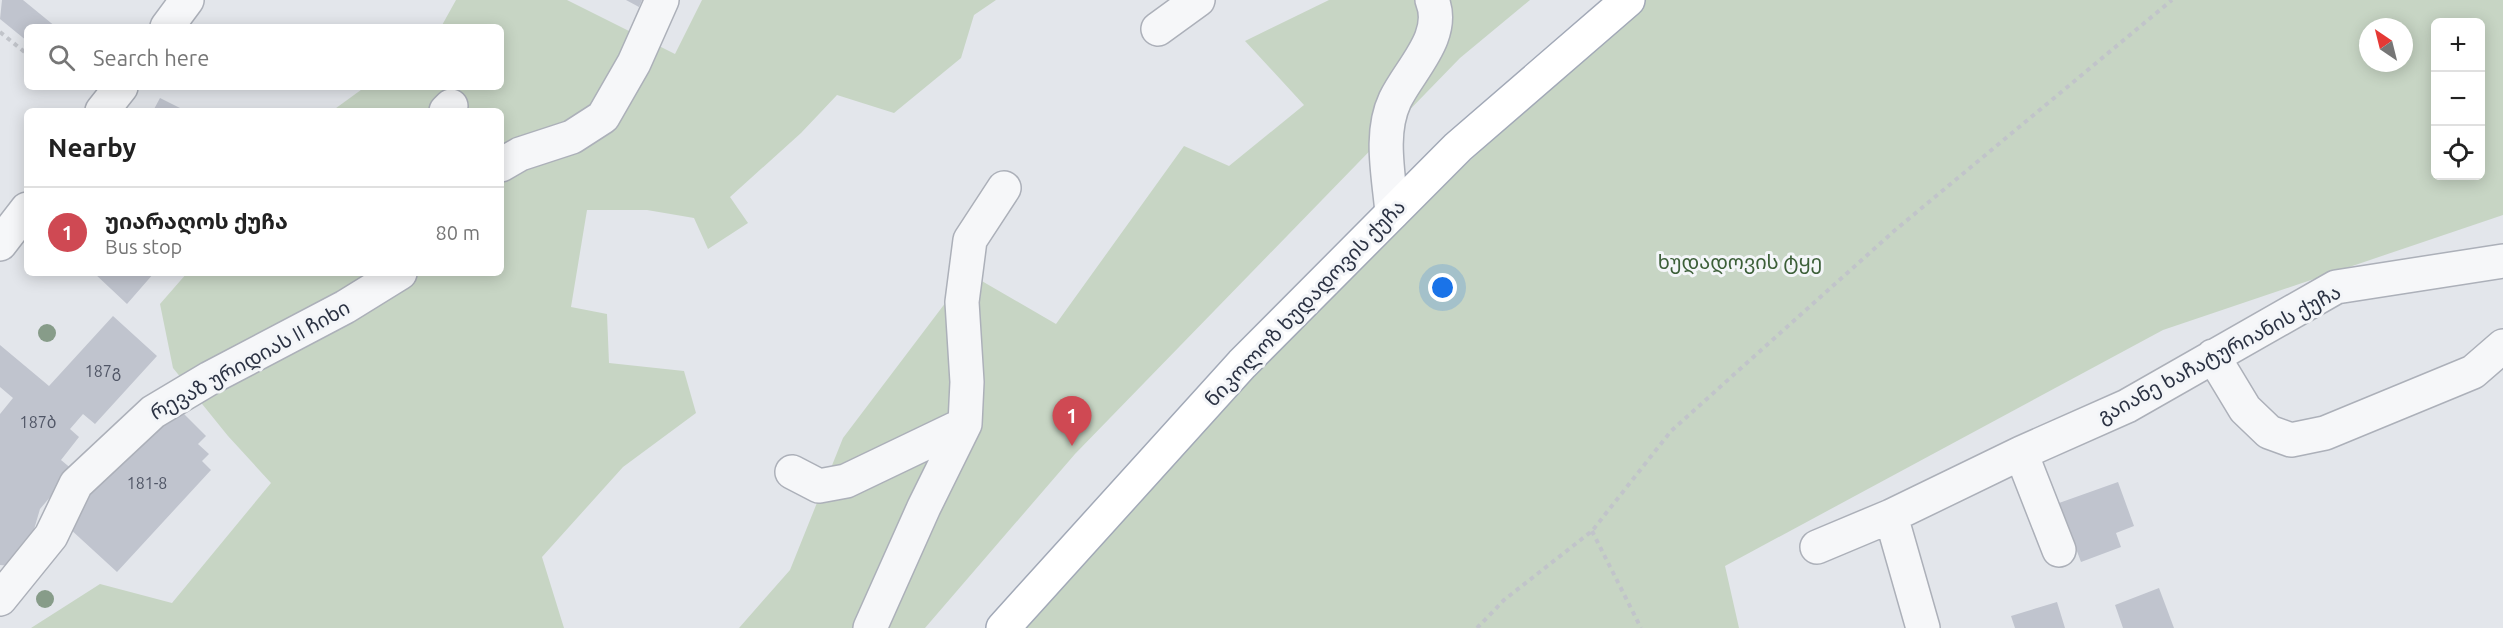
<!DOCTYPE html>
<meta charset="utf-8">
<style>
:root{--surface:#fff;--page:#f6f6f6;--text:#222;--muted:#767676;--line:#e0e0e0;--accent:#cf4953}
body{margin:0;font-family:Ubuntu,"Noto Sans Georgian",sans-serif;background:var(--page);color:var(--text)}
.controls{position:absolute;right:18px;top:18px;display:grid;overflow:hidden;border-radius:9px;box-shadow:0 3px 15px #0003}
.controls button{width:54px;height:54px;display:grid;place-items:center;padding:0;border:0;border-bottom:2px solid var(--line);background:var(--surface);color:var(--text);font:30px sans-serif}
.compass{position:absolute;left:2359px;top:18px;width:54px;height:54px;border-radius:50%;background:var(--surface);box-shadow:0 3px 15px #0003;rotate:325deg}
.you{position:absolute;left:1443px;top:288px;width:21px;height:21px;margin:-15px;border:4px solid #fff;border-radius:50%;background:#1a73e8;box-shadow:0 0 0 9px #1a73e833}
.badge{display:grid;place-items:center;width:39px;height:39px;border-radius:50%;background:var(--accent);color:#fff;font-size:20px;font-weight:700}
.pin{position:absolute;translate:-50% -50px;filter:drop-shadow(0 2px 3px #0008)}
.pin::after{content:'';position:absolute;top:32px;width:21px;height:18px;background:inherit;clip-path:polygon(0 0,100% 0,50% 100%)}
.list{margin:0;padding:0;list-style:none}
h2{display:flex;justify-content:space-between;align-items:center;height:78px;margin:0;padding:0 24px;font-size:26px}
h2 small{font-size:20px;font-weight:400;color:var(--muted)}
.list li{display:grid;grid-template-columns:39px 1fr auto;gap:18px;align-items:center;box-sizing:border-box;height:90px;padding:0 24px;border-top:2px solid var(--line)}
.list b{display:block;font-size:22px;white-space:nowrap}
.list p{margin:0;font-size:20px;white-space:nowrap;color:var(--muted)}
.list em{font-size:20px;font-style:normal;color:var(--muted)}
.icon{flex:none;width:33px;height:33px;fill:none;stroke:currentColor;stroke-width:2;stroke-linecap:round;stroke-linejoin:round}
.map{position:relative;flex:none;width:2503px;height:628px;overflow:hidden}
.search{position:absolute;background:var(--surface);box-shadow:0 3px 15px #0003;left:24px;top:24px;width:480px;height:66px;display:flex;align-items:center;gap:15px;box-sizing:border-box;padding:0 21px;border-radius:9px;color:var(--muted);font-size:22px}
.panel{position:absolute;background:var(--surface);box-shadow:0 3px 15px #0003;left:24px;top:108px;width:480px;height:168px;border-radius:9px}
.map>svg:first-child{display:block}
.green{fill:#c7d5c4;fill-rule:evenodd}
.building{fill:#c0c4ce}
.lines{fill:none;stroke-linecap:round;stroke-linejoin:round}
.minor-casing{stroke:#acb0b9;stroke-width:36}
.major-casing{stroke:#a2a9b7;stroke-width:36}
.path{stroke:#c1c4ca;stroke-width:4;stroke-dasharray:4.5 4.5;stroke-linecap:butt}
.minor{stroke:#f6f7f9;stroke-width:33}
.major{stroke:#fff;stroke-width:33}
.tree{fill:#879c89}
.labels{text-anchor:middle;stroke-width:6;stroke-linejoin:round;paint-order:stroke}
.number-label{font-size:16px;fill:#505666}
.park-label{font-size:20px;fill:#3c5f38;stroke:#f3f5f8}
.street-label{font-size:20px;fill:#2b3243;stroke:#f3f5f8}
</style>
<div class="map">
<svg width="2503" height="628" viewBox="0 0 2503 628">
<rect width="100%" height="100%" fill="#e3e6eb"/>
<path class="green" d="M456,0H567L675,54L702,0H996L974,15L961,58L894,113L837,95L801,133L730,197L748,223L708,249L694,218L647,210H587L571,307L607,314L609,363L684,371L696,413L623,467L542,557L564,628H31L100,584L172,603L271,483L228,436L173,368L160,304L187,273H501V111H332L365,87H501V27H441Z
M1329,0H1530L1460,58L1075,454L925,628H739L790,570L843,438L968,273L1056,324L1184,146L1229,166L1304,105L1245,41Z
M1635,0H2503V215L2163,330L1725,566L1739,628H1004L1234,390ZM2436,22H2480V176H2436ZM2368,27H2404V63H2368Z"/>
<path class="building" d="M2,0H23L56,27H27V41L0,19Z
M626,0H642L639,7Z
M160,98L186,111H153Z
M94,273H154L127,304Z
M113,316L157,356L95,424L83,414L70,429L79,437L61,460L73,470L40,509L23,567L0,565V414L13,398L0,387V345L49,386Z
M177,407L206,436L198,444L209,454L202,461L211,470L117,572L69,528L82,497Z
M2118,482L2134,526L2116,533L2121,547L2081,562L2059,503Z
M2159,588L2174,628H2123L2115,605Z
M2057,602L2065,628H2015L2011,616Z"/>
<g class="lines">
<defs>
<path id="minor" d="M167,27L187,0
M1158,29L1198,0
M102,111L121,87
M446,111L451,106
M501,165L520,154L572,137L603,117L634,63L662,0
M1392,213C1389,176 1379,134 1395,100C1410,69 1447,36 1432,0
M0,244L27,209
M2213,356L2245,409L2269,432L2291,440L2325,433L2473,372L2503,346
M2021,453L2059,550
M792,472L819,486L846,481L965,424
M1891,516L1923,628
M1817,547L1891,516L2021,453L2127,406L2336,287L2503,261
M0,599L51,536L76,484L153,412L210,378L345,307L400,273
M870,628L924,507L965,424L967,382L962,302L970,240L1004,188"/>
<path id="major" d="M1003,628L1242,364L1458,147L1628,0"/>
</defs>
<use href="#minor" class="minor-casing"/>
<use href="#major" class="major-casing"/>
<path class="path" d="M0,32L27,54
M1592,531L1641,628
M1477,628L1504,600L1592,531L1671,431L1894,231L2172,0"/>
<use href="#minor" class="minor"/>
<use href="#major" class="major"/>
</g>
<g class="tree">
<circle cx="47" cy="333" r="9"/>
<circle cx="45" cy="599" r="9"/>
</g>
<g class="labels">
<g class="number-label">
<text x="103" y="377">187გ</text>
<text x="38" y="428">187ბ</text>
<text x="147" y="489">181-8</text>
</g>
<g class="park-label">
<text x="1740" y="269">ხუდადოვის ტყე</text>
</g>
<g class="street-label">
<text transform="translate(1305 303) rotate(-46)" y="7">ნიკოლოზ ხუდადოვის ქუჩა</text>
<text transform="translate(2219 354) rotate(-28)" y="7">გაიანე ხაჩატურიანის ქუჩა</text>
<text transform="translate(250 360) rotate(-29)" y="7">რევაზ ურიდიას II ჩიხი</text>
</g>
</g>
</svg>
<div class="controls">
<button>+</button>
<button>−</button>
<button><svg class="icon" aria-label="locate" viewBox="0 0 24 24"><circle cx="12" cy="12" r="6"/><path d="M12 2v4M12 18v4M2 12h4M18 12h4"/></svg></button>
</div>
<svg class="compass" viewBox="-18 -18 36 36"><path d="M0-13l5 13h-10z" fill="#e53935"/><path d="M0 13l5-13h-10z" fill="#767676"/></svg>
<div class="you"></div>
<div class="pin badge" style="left:1072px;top:446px">1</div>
<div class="search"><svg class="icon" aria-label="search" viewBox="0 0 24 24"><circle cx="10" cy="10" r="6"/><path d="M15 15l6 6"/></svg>Search here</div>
<section class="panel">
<h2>Nearby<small></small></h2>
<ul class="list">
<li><span class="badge">1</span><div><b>უიარაღოს ქუჩა</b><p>Bus stop</p></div><em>80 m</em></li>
</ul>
</section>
</div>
